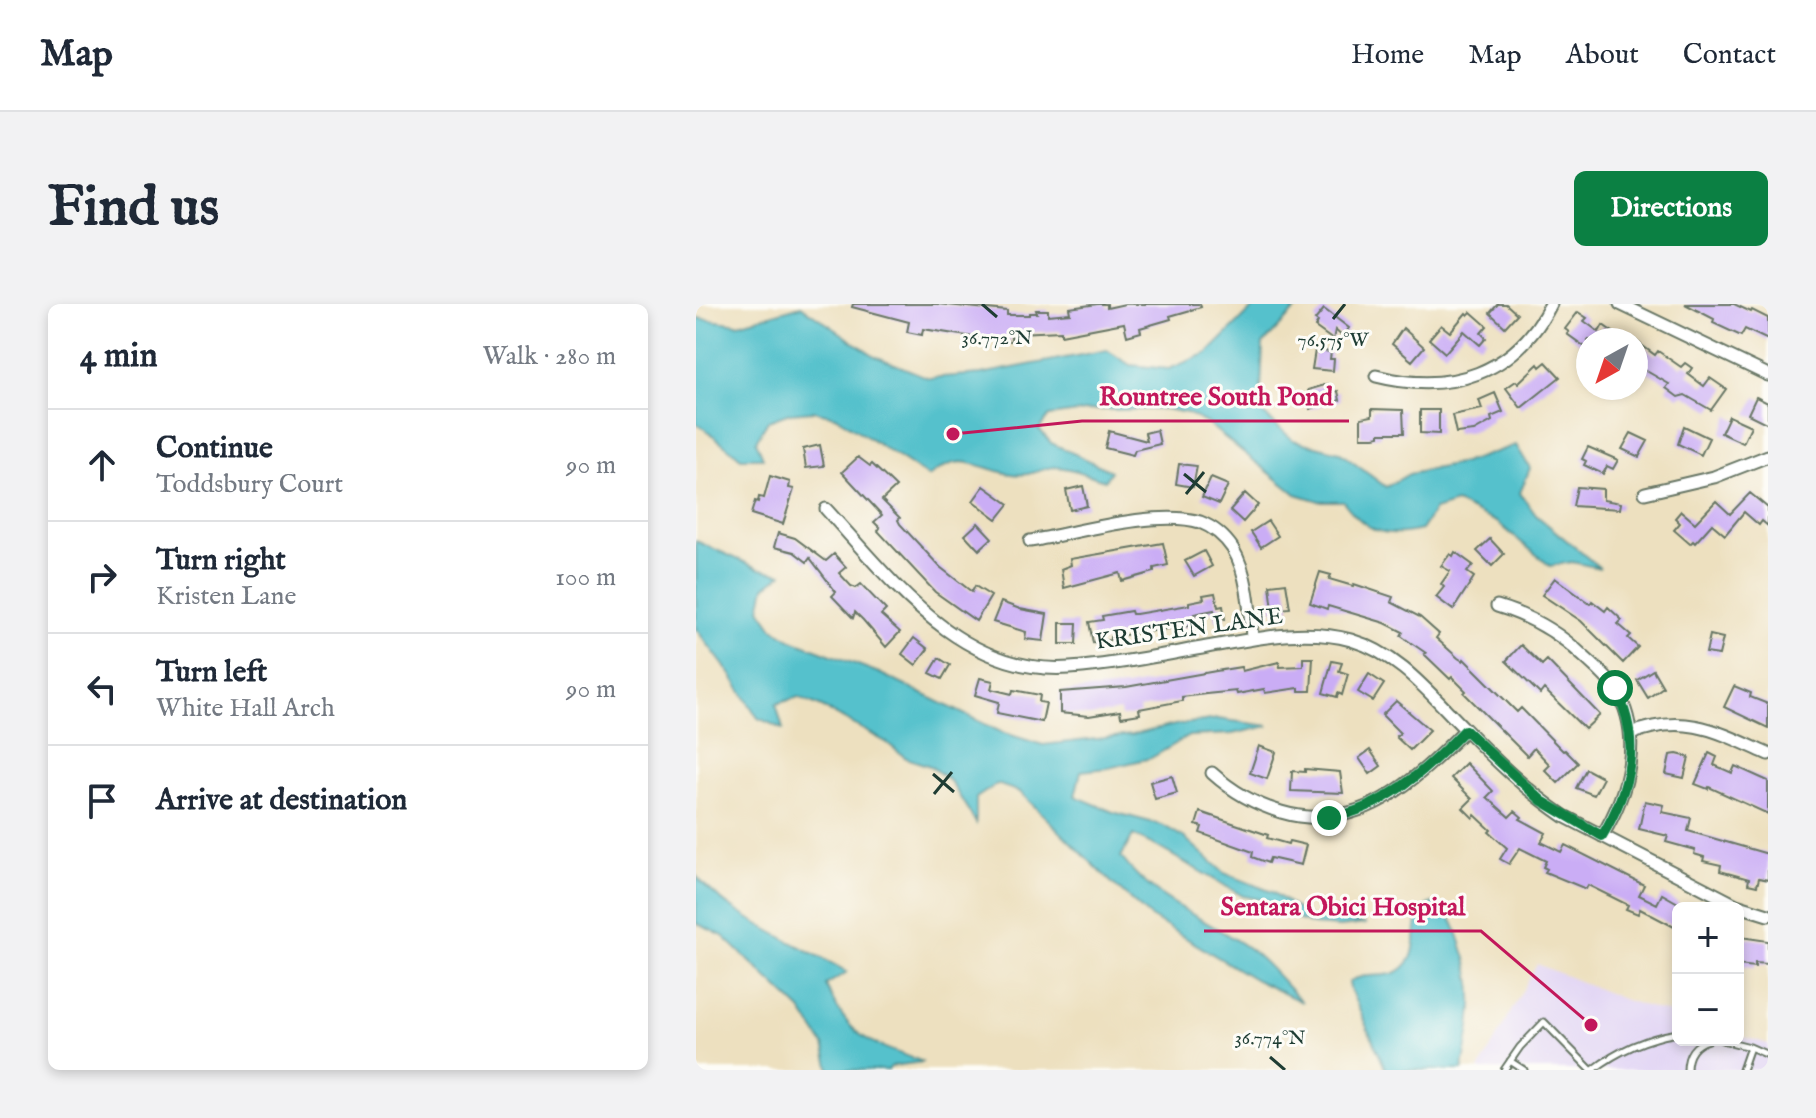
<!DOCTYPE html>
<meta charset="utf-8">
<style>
:root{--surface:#fff;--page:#f2f2f3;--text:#1f2937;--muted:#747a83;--line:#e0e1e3;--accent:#0b8043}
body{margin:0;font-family:"IM FELL English",serif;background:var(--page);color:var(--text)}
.controls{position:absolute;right:24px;bottom:24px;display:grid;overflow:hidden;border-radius:12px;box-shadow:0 4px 12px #0003}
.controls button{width:72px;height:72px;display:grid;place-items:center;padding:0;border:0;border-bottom:2px solid var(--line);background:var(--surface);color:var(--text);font:40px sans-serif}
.compass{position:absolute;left:880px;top:24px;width:72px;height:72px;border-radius:50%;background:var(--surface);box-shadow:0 4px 12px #0003;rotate:220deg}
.stop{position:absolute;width:24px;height:24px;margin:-18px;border:6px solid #0b8043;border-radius:50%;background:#fff}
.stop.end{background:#0b8043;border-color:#fff;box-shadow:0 2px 8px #0008}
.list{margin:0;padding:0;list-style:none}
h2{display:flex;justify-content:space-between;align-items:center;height:104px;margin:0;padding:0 32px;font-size:34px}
h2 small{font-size:26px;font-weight:400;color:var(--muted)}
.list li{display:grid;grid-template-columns:52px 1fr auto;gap:24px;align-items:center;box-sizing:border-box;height:112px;padding:0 32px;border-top:2px solid var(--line)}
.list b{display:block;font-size:30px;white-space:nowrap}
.list p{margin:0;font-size:26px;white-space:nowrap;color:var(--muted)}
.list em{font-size:26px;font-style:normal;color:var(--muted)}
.icon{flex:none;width:44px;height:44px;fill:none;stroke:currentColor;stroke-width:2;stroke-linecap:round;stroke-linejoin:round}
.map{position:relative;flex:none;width:1072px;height:766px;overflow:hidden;border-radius:12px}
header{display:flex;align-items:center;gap:48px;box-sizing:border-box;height:112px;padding:0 40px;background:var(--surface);border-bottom:2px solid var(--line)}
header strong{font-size:38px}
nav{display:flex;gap:44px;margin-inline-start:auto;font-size:28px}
.intro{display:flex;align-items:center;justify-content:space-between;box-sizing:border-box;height:192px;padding:0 48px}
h1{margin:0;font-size:56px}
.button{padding:20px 36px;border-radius:12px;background:var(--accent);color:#fff;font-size:28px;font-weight:700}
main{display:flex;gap:48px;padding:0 48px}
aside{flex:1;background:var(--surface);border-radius:12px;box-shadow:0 4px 12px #0003}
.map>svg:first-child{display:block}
.built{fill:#e1d4f4}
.water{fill:#54c1cc;stroke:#3a7f80;stroke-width:2}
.building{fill:#caadf5}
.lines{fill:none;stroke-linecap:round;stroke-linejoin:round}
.lane-casing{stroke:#677665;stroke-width:9}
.street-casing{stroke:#677665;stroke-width:15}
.lane{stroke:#fff;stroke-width:5}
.street{stroke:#fff;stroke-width:11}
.route{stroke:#0b8043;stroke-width:10}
.ticks{fill:none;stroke:#1f3d34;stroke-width:3}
.labels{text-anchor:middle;stroke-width:6;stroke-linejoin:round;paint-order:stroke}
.street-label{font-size:24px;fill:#1f3d34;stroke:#fdfcf7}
.ticks-label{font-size:20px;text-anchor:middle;fill:#1f3d34;stroke:#fdfcf7;stroke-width:6;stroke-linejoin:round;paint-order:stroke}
.leader{fill:none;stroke:#c2185b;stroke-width:3}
.callout-dot{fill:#c2185b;stroke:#fdfcf7;stroke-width:3}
.callout-label{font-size:26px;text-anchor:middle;font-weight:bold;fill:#c2185b;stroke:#fdfcf7;stroke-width:6;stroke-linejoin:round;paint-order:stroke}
</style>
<header>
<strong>Map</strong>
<nav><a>Home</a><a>Map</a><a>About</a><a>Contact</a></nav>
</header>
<div class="intro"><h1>Find us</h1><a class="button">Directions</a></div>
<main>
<aside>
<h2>4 min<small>Walk · 280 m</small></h2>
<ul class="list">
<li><svg class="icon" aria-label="ahead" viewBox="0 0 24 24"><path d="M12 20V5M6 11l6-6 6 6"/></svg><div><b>Continue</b><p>Toddsbury Court</p></div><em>90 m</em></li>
<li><svg class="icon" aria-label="right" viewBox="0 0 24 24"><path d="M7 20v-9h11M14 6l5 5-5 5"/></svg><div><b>Turn right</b><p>Kristen Lane</p></div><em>100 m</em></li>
<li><svg class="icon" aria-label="left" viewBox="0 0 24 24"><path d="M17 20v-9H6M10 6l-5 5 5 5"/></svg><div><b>Turn left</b><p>White Hall Arch</p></div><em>90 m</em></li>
<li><svg class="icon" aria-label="arrive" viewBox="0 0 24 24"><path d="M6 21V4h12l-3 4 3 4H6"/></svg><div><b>Arrive at destination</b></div></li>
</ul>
</aside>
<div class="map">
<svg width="1072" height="766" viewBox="0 0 1072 766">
<rect width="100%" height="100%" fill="#fdfcf7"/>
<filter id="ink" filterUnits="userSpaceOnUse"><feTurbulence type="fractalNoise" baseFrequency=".0125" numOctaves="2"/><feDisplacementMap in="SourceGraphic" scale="16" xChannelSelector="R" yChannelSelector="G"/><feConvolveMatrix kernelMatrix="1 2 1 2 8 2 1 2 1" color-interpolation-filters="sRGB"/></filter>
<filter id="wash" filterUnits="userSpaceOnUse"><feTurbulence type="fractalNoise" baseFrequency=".006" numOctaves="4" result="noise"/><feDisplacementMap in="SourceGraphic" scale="32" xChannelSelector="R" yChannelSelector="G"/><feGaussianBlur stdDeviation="1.8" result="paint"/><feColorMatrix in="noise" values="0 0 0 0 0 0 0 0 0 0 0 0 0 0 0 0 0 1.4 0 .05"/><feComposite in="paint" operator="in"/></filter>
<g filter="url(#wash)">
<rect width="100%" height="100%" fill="#ede0bf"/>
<path class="built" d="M841,660L929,696L982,712V736H1042V731L1072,740V766H783Z"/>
<path class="water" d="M561,0H605L567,40L564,107L597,136L643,148L690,183L713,170L767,159L820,141L834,164L824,189L840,211L904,264L876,258L854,262L801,218L760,199L738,206L725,226C688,235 669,227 647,197H623L600,190L512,120L491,109L469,105L397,106L353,112L343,125L355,139L415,167L409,176C394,172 375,163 359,163C344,164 337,173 316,170C277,164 269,145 232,173L139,112L117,107L94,109L72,117L60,137L67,154H45L8,124L0,120V14L42,20L105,2L179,52L233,74L285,70L411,46L434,61L473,65L512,49Z
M0,237L64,265L86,270L69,283L64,305L77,324L96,336L183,369L305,428L347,441L436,431L479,421L522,415L573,422L536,430L493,432L455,454L412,464L385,467L379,492L417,508L466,521L489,534L528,569L576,588L619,617L644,615L670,620L644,623L616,621L592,611L572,597L547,592L460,542L437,531L425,553C457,596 505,612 549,642C570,656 588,680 606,698L560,676L453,612L415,578L324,488L301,480L280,494V519L254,477L234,462L210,454L190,438L126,403L103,393L80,400L87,425L62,414L35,371L0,325Z
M0,572C37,615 102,639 151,668L130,681C153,736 175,739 227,758L196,762L192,766H134L128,741L105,706L27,632L0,619Z
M737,599C756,607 759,622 765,639C783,688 776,714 767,764L766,766H690L654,685L653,678C675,663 698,683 715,654C724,638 712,606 737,599Z"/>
<g id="blocks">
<path class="building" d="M157,0H241L311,7V11H333V9H341L340,6H352V11L374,9L373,4L402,0H411V4L429,0H504L505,3L474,12L475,15L444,24L445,28L431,32L428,19L365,31V27L321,29V33H315V37L304,36V33H277L227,25L226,31L211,28L213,18L156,3Z
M802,0H810L821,10L809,23L794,9Z
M989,0H1038L1055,8L1056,6L1072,14V36L1049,25L1045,32L1017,19L1018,15Z
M628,5L653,24L647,33L639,26L637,36L619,23L622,18L619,16Z
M775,8L791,22L785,29L790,34L784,41L768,27L749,49L733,35L745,21L754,28L770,9L772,11Z
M882,8L891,14L888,17L903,28L907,21L928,36H892V45L871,30L873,28L869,25Z
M707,24L728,43L716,57L696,40Z
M940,37L959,51L962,47L985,63L989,59L996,64L992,70L1008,82L1014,74L1030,85L1015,106L989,91L982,93L970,84L973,80L940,61Z
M619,46L635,48L634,55H638L637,67L616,65Z
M850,58L864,73L825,104L810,84L820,77L822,79L842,60L844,63Z
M632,80L634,89L642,87L644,96L614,105L610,91L613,90L612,86Z
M799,89L807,108L795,113L796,117L778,127L760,129L756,111L786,105L783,96Z
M1060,93L1072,99V120L1052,110Z
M676,105L707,106L708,129H684V132L678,133H665V114L676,112Z
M724,106H743V130L724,129Z
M1033,112L1055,122L1047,139L1025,129Z
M988,122L1013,134L1005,151L982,140Z
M461,126L464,140L439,146L437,151L409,144L413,127L451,137L449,129Z
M935,129L952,137L943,153L926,145Z
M124,141L128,162L110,164L107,145Z
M892,143L922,156L917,165L911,162L907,170L888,161L890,157L886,155Z
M162,153L174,162L176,160L200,183L186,196L204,214L202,216L204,220L244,263L276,288L279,282L295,292L280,317L239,288L182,227L184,224L178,218L186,211L146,168Z
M483,160L501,162L497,183L480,180Z
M74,172L94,178L93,184L98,185L87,220L55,210L59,197L62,198L63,193L68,194Z
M515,174L532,181L523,200L506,193Z
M288,182L313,200L301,215L277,197Z
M387,182L391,202L374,206L370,186Z
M881,183L907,185V196L925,199L924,205L877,202Z
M549,189L562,201L547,218L534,206Z
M1054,189L1072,204V222L1066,217L1063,221L1048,208L1029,231L1016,220L999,239L997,237L994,240L978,226L984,219L979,214L985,207L999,219L1020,197L1034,210Z
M572,217L582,232L565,243L555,228Z
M282,219L296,234L283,246L269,231Z
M82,229L99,234L130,257L138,250L150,263L143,269L155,282L160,284L165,280L190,306L185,311L204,328L190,343L167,316L159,308L157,314L136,292L140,288L114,254L111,258L98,248L78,243Z
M794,235L808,250L796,262L781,247Z
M467,239L472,261L458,264V268L426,277L424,269L368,284L365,265L375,261L374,255Z
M508,247L516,262L498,272L489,257Z
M759,248L777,261L771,268L778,273L757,306L740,293L748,283L745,280L754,267L745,262L754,250L757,252Z
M624,268L635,271L633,275L657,282L658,280L697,293L695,298L724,313L743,330L740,334L762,354L767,357L768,355L821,408L825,404L867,447L869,446L882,459L862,479L849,466L854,461L838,444L831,452L768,389L770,387L756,373L754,375L728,350L730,349L705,332L707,328L689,319L632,302L631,305L614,299Z
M859,274L894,300L896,297L909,307L912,303L926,316L922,320L935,331L932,334L942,343L927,359L885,317L846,291Z
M590,279L594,304L577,306L574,281Z
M519,289L522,303L527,302L529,315L520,316L518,306L498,310L500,321L414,333V336L397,339L393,318L407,316L406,312L435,307L436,310H440L493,301V298L508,295L507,291Z
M305,298L324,305L351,310L347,337L329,335L330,328L297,318Z
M364,319H381L380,340H364Z
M1014,331L1027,334L1023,351L1010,349Z
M218,334L232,345L220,361L206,350Z
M825,341L846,361L851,356L904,411L889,425L848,385L844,390L810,357Z
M243,354L254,361L246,375L234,369Z
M607,354H617L615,387H603V384L569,389L568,385L541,390L540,387L510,390L486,393V397L443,405L444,410L425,413L424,407L393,412L364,409V388L430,383L520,367L545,363L546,367L583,358L584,363L607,362Z
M636,357L646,359L643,367L652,370L646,391L642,389L641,393L627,389Z
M957,366L967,383L952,394L941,376Z
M673,370L688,380L677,397L662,388Z
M284,374L297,377L295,385L316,390L317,386L344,391L343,398L350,399L346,418L301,409L303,398L279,391Z
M1038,382L1055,389L1054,393L1072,400V424L1028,403Z
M700,397L734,426L714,446L700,433L704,429L686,411Z
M563,442L580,448L571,475L554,469Z
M674,446L685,462L674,470L663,454Z
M1013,449L1021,453L1018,461L1036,469L1039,462L1072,477V510L1013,483L1012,485L999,480Z
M981,450L993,453L988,474L970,470L974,451Z
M770,459L797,487L791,493L813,513L819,507L826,513L824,515L850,529L845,538L865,548L869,541L948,581L943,591L961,600L966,590L982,599V625L944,605L942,610L930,605L932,601L892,581L890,585L849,568L851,565L847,563L850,557L824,544L813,560L804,555L811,544L793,528L795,526L779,511L777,514L767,504L776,495L755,474Z
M609,465L644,468L647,489L595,487L596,467L609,468Z
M890,465L907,474L898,491L880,484Z
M476,472L481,489L459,495L454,478Z
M949,497L968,501L966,508L995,514L992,527L1072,550V576L1063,574L1061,582L1052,580L1053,575L1024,567L1025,561L1007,557L1008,553L998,550L999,546L970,538L972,532L943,525Z
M504,508L572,531L571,534L592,540L593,537L610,541L605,561L574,554L572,559L556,553L557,548L504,529L506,523L500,521Z
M1045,633L1072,637V660L1059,659V663L1042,661Z"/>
</g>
</g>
<g filter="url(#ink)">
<use href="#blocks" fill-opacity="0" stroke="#677665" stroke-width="2"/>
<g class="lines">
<defs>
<path id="lane" d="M1026,736L1054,743L1072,751
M814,757L828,766
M808,766L824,743L848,718L895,766
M897,766C923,746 950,734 982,729
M991,766C991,751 998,740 1013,736
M1046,766L1054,743"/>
<path id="street" d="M924,0L1072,71
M680,72C754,91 819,70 855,0
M949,189L1018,173L1072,152
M130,205C196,277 265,372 374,364C419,361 466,351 511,343C558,335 608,323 655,336C703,350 734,390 768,424C799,456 831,487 868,512L1040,601L1072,611
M334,237C379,229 462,205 504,218C517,223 529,233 537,245C552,270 554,306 556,334
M801,302C834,312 861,327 886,351C898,362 911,372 920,386C948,433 932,489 906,532
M935,430C988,408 1023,428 1072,450
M516,469C537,488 558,500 585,508C662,531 719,477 769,426"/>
</defs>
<use href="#lane" class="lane-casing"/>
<use href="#street" class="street-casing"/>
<use href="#lane" class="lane"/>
<use href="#street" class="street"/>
</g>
</g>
<g class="lines" filter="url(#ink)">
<path class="route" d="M633,514C688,505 731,465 769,426L846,497L906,532C935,484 946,436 919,384"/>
</g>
<path class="ticks" d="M286,0L301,13M637,15L649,0M488,170L510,188M490,190L508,168M237,470L258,488M238,490L256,468M574,753L589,766"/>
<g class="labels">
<g class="street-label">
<text transform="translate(493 324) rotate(-8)" y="8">KRISTEN LANE</text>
</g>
</g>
<g class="ticks-label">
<text x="301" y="40">36.772°N</text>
<text x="637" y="42">76.575°W</text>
<text x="574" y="740">36.774°N</text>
</g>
<path class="leader" d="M257 130L386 117H653M895 721L785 627H508"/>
<g class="callout-dot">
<circle cx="257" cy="130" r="8"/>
<circle cx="895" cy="721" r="8"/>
</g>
<g class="callout-label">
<text x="520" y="101">Rountree South Pond</text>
<text x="647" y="611">Sentara Obici Hospital</text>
</g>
</svg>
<div class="controls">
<button>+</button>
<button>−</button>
</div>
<svg class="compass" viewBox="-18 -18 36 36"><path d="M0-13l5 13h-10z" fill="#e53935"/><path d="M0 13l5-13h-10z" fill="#747a83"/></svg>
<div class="stop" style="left:919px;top:384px"></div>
<div class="stop end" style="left:633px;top:514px"></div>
</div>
</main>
